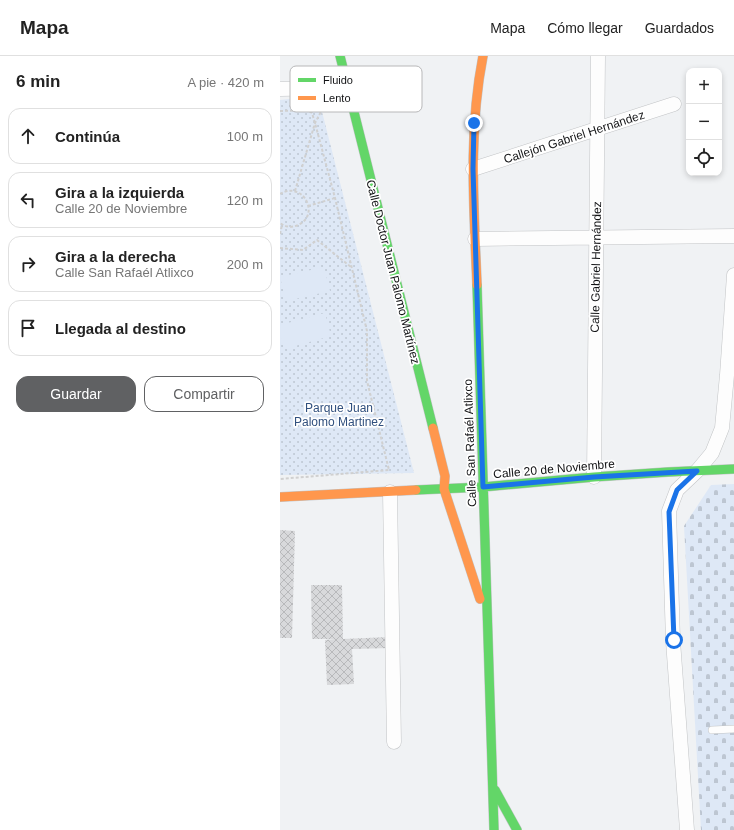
<!DOCTYPE html>
<html lang="es">
<meta charset="utf-8">
<style>
:root{--surface:#fff;--page:#f2f2f2;--text:#222;--muted:#767676;--line:#e0e0e0;--accent:#606163}
body{margin:0;font-family:Arial,sans-serif;background:var(--page);color:var(--text)}
.controls{position:absolute;right:12px;top:12px;display:grid;overflow:hidden;border-radius:8px;box-shadow:0 2px 6px #0003}
.controls button{width:36px;height:36px;display:grid;place-items:center;padding:0;border:0;border-bottom:1px solid var(--line);background:var(--surface);color:var(--text);font:20px sans-serif}
.stop{position:absolute;width:12px;height:12px;margin:-9px;border:3px solid #1a73e8;border-radius:50%;background:#fff}
.stop.end{background:#1a73e8;border-color:#fff;box-shadow:0 1px 4px #0008}
.list{margin:0;padding:0;list-style:none}
h2{display:flex;justify-content:space-between;align-items:center;height:52px;margin:0;padding:0 16px;font-size:17px}
h2 small{font-size:13px;font-weight:400;color:var(--muted)}
.list li{display:grid;grid-template-columns:26px 1fr auto;gap:12px;align-items:center;box-sizing:border-box;height:56px;margin:0 8px 8px;padding:0 8px;border:1px solid var(--line);border-radius:12px}
.list b{display:block;font-size:15px;white-space:nowrap}
.list p{margin:0;font-size:13px;white-space:nowrap;color:var(--muted)}
.list em{font-size:13px;font-style:normal;color:var(--muted)}
.actions{display:flex;gap:8px;padding:12px 16px}
.actions a{flex:1;padding:9px 0;border:1px solid var(--accent);border-radius:12px;text-align:center;font-size:14px;color:var(--accent)}
.actions .main{background:var(--accent);color:#fff}
.icon{flex:none;width:22px;height:22px;fill:none;stroke:currentColor;stroke-width:2;stroke-linecap:round;stroke-linejoin:round}
.map{position:relative;flex:none;width:454px;height:774px;overflow:hidden}
header{display:flex;align-items:center;gap:24px;box-sizing:border-box;height:56px;padding:0 20px;background:var(--surface);border-bottom:1px solid var(--line)}
header strong{font-size:19px}
nav{display:flex;gap:22px;margin-inline-start:auto;font-size:14px}
main{display:flex}
aside{flex:1;background:var(--surface)}
.map>svg:first-child{display:block}
.cemetery{fill:url(#cemetery-stones)}
.park{fill:url(#park-dots)}
.garden{fill:#dee8f6}
.building{fill:url(#building-cross-hatch)}
.lines{fill:none;stroke-linecap:round;stroke-linejoin:round}
.lane-casing{stroke:#c2c4c6;stroke-width:8}
.street-casing{stroke:#c2c4c6;stroke-width:15}
.fast-casing{stroke:#c2c4c6;stroke-width:10}
.slow-casing{stroke:#c2c4c6;stroke-width:10}
.path{stroke:#d0d0d0;stroke-width:2;stroke-dasharray:3 2;stroke-linecap:butt}
.lane{stroke:#fdfdfd;stroke-width:7}
.street{stroke:#fdfdfd;stroke-width:14}
.fast{stroke:#63d668;stroke-width:9}
.slow{stroke:#ff974d;stroke-width:9}
.route{stroke:#1a73e8;stroke-width:5}
.labels{text-anchor:middle;stroke-width:3.5;stroke-linejoin:round;paint-order:stroke}
.street-label{font-size:12px;fill:#121315;stroke:#fff}
.park-label{font-size:12px;fill:#31507e;stroke:#fff}
.key{fill:#fff;stroke:#b8b8b9;stroke-width:1}
.key-label{font-size:11px;fill:#121315}
</style>
<header>
<strong>Mapa</strong>
<nav><a>Mapa</a><a>Cómo llegar</a><a>Guardados</a></nav>
</header>
<main>
<aside>
<h2>6 min<small>A pie · 420 m</small></h2>
<ul class="list">
<li><svg class="icon" aria-label="ahead" viewBox="0 0 24 24"><path d="M12 20V5M6 11l6-6 6 6"/></svg><div><b>Continúa</b></div><em>100 m</em></li>
<li><svg class="icon" aria-label="left" viewBox="0 0 24 24"><path d="M17 20v-9H6M10 6l-5 5 5 5"/></svg><div><b>Gira a la izquierda</b><p>Calle 20 de Noviembre</p></div><em>120 m</em></li>
<li><svg class="icon" aria-label="right" viewBox="0 0 24 24"><path d="M7 20v-9h11M14 6l5 5-5 5"/></svg><div><b>Gira a la derecha</b><p>Calle San Rafaél Atlixco</p></div><em>200 m</em></li>
<li><svg class="icon" aria-label="arrive" viewBox="0 0 24 24"><path d="M6 21V4h12l-3 4 3 4H6"/></svg><div><b>Llegada al destino</b></div></li>
</ul>
<div class="actions"><a class="main">Guardar</a><a>Compartir</a></div>
</aside>
<div class="map">
<svg width="454" height="774" viewBox="0 0 454 774">
<defs>
<pattern id="cemetery-stones" width="16" height="16" patternUnits="userSpaceOnUse"><rect width="16" height="16" fill="#dee8f6"/><path d="M2 7V4a2 2 0 0 1 4 0v3zM10 15v-3a2 2 0 0 1 4 0v3z" fill="#bdc6d2"/></pattern>
<pattern id="park-dots" width="8" height="8" patternUnits="userSpaceOnUse"><rect width="8" height="8" fill="#dee8f6"/><path d="M2 2h.1M6 6h.1" fill="none" stroke="#bdc6d2" stroke-width="1.8" stroke-linecap="round"/></pattern>
<pattern id="building-cross-hatch" width="8" height="8" patternUnits="userSpaceOnUse"><rect width="8" height="8" fill="#d8d9db"/><path d="M0 0l8 8M0 8l8-8" fill="none" stroke="#b8b9bb"/></pattern>
</defs>
<rect width="100%" height="100%" fill="#f0f2f4"/>
<path class="cemetery" d="M454,428V774H421L404,470L431,429Z"/>
<path class="park" d="M38,40L134,417L0,419V44Z"/>
<path class="garden" d="M44,211L50,235L6,245L0,221Z
M45,257L51,280L4,293L0,279V269Z"/>
<path class="building" d="M0,474L15,475L12,582H0Z
M31,529H62L63,583L109,581L110,592L72,593L74,628L47,629L45,584L55,583H32Z"/>
<g class="lines">
<defs>
<path id="lane" d="M432,674L454,673"/>
<path id="street" d="M0,33L53,32
M193,113L394,48
M195,183L454,180
M314,421L318,0
M110,436L114,686
M407,774L393,585L389,455L397,434L417,415L432,397L442,372L447,319L454,219"/>
<path id="fast" d="M60,0L153,372
M197,229L214,774
M136,434L203,431L314,421L388,416L454,413
M215,734L237,774"/>
<path id="slow" d="M197,229C194,153 188,76 203,0
M153,372L165,420L164,433L200,543
M0,441L136,434"/>
</defs>
<use href="#lane" class="lane-casing"/>
<use href="#street" class="street-casing"/>
<use href="#fast" class="fast-casing"/>
<use href="#slow" class="slow-casing"/>
<path class="path" d="M0,55L27,54L32,57L35,67L55,142L87,275V325L109,414L0,423
M15,135L35,67L46,46
M0,138C23,124 41,159 18,169C12,172 5,171 0,167
M28,150L55,142
M0,178L2,169
M0,192L23,194L37,184L71,211"/>
<use href="#lane" class="lane"/>
<use href="#street" class="street"/>
<use href="#fast" class="fast"/>
<use href="#slow" class="slow"/>
</g>
<g class="lines">
<path class="route" d="M194,67L193,113L203,431L314,421L417,415L397,434L389,456L394,584"/>
</g>
<g class="labels">
<g class="street-label">
<text transform="translate(294 81) rotate(-18)" y="4">Callejón Gabriel Hernández</text>
<text transform="translate(316 211) rotate(-89)" y="4">Calle Gabriel Hernández</text>
<text transform="translate(113 216) rotate(76)" y="4">Calle Doctor Juan Palomo Martínez</text>
<text transform="translate(190 387) rotate(-92)" y="4">Calle San Rafaél Atlixco</text>
<text transform="translate(274 413) rotate(-5)" y="4">Calle 20 de Noviembre</text>
</g>
<g class="park-label">
<text x="59" y="356">Parque Juan<tspan x="59" dy="14">Palomo Martinez</tspan></text>
</g>
</g>
<rect x="10" y="10" width="132" height="46" rx="6" class="key"/>
<rect x="18" y="22" width="18" height="4" fill="#63d668"/>
<rect x="18" y="40" width="18" height="4" fill="#ff974d"/>
<g class="key-label">
<text x="43" y="28">Fluido</text>
<text x="43" y="46">Lento</text>
</g>
</svg>
<div class="controls">
<button>+</button>
<button>−</button>
<button><svg class="icon" aria-label="locate" viewBox="0 0 24 24"><circle cx="12" cy="12" r="6"/><path d="M12 2v4M12 18v4M2 12h4M18 12h4"/></svg></button>
</div>
<div class="stop" style="left:394px;top:584px"></div>
<div class="stop end" style="left:194px;top:67px"></div>
</div>
</main>
